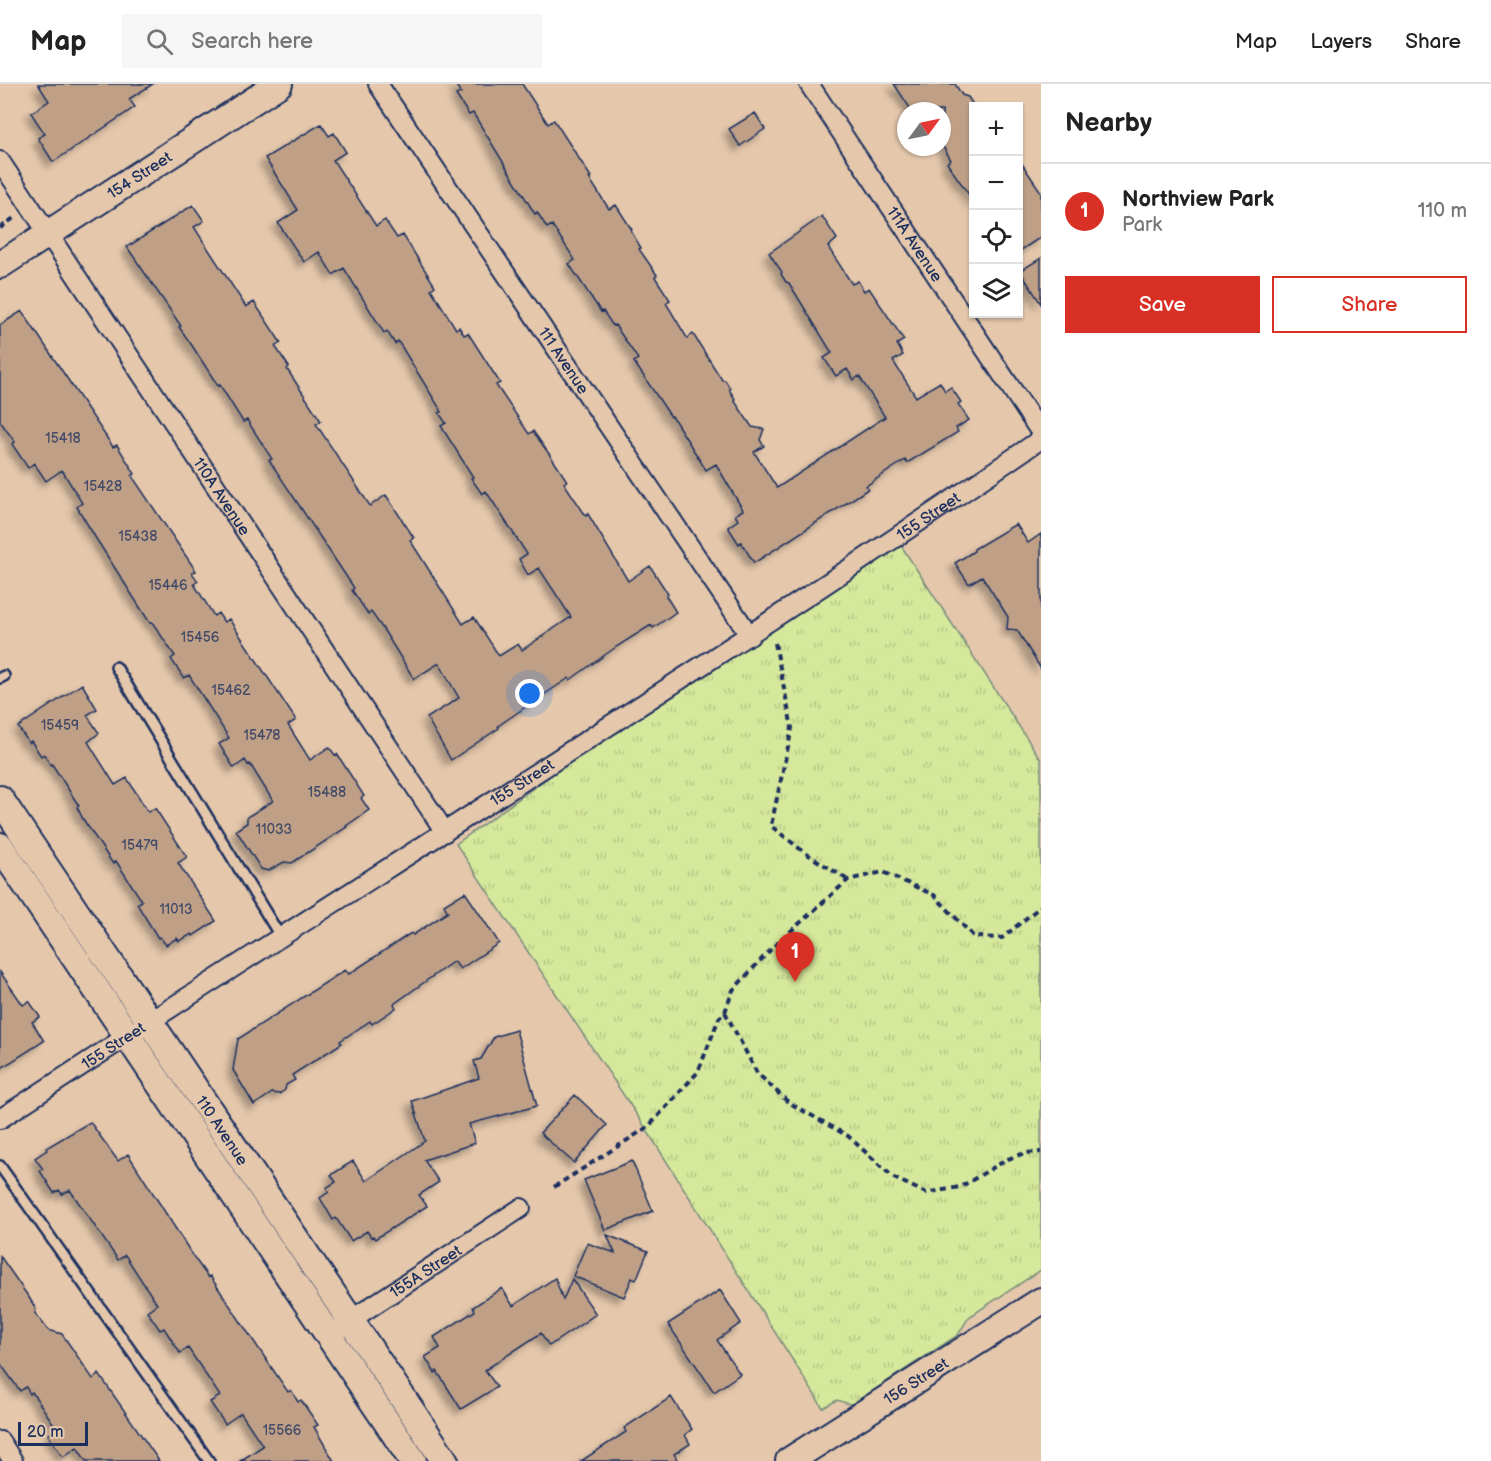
<!DOCTYPE html>
<meta charset="utf-8">
<style>
:root{--surface:#fff;--page:#f6f6f6;--text:#222;--muted:#767676;--line:#e0e0e0;--accent:#d93025}
body{margin:0;font-family:"Balsamiq Sans",sans-serif;background:var(--page);color:var(--text)}
.controls{position:absolute;right:18px;top:18px;display:grid;overflow:hidden;border-radius:0px;box-shadow:0 2px 4px #0004}
.controls button{width:54px;height:54px;display:grid;place-items:center;padding:0;border:0;border-bottom:2px solid var(--line);background:var(--surface);color:var(--text);font:30px sans-serif}
.compass{position:absolute;left:897px;top:18px;width:54px;height:54px;border-radius:50%;background:var(--surface);box-shadow:0 2px 4px #0004;rotate:57deg}
.scale{position:absolute;left:18px;bottom:15px;width:70px;box-sizing:border-box;padding-left:6px;border:3px solid #1b2f5e;border-top:0;font-size:16px;line-height:21px;white-space:nowrap;color:#1b2f5e;-webkit-text-stroke:4px #e5c8ac;paint-order:stroke}
.you{position:absolute;left:530px;top:610px;width:21px;height:21px;margin:-15px;border:4px solid #fff;border-radius:50%;background:#1a73e8;box-shadow:0 0 0 9px #1a73e833}
.badge{display:grid;place-items:center;width:39px;height:39px;border-radius:50%;background:var(--accent);color:#fff;font-size:20px;font-weight:700}
.pin{position:absolute;translate:-50% -50px;filter:drop-shadow(0 2px 3px #0008)}
.pin::after{content:'';position:absolute;top:32px;width:21px;height:18px;background:inherit;clip-path:polygon(0 0,100% 0,50% 100%)}
.list{margin:0;padding:0;list-style:none}
h2{display:flex;justify-content:space-between;align-items:center;height:78px;margin:0;padding:0 24px;font-size:26px}
h2 small{font-size:20px;font-weight:400;color:var(--muted)}
.list li{display:grid;grid-template-columns:39px 1fr auto;gap:18px;align-items:center;box-sizing:border-box;height:96px;padding:0 24px;border-top:2px solid var(--line)}
.list b{display:block;font-size:22px;white-space:nowrap}
.list p{margin:0;font-size:20px;white-space:nowrap;color:var(--muted)}
.list em{font-size:20px;font-style:normal;color:var(--muted)}
.actions{display:flex;gap:12px;padding:18px 24px}
.actions a{flex:1;padding:14px 0;border:2px solid var(--accent);border-radius:0px;text-align:center;font-size:21px;color:var(--accent)}
.actions .main{background:var(--accent);color:#fff}
.icon{flex:none;width:33px;height:33px;fill:none;stroke:currentColor;stroke-width:2;stroke-linecap:round;stroke-linejoin:round}
.map{position:relative;flex:none;width:1041px;height:1377px;overflow:hidden}
header{display:flex;align-items:center;gap:36px;box-sizing:border-box;height:84px;padding:0 30px;background:var(--surface);border-bottom:2px solid var(--line)}
header strong{font-size:28px}
nav{display:flex;gap:33px;margin-inline-start:auto;font-size:21px}
.search{width:420px;height:54px;background:var(--page);display:flex;align-items:center;gap:15px;box-sizing:border-box;padding:0 21px;border-radius:0px;color:var(--muted);font-size:22px}
main{display:flex}
aside{flex:1;background:var(--surface)}
.map>svg:first-child{display:block}
.park{fill:url(#park-tufts);stroke:#788c7c;stroke-width:1.5}
.building{fill:#bfa087;stroke:#1b2f5e;stroke-width:1.5;filter:url(#shadow)}
.lines{fill:none;stroke-linecap:round;stroke-linejoin:round}
.lane-casing{stroke:#1b2f5e;stroke-width:14}
.street-casing{stroke:#1b2f5e;stroke-width:22}
.secondary-casing{stroke:#1b2f5e;stroke-width:30}
.path{stroke:#1b2f5e;stroke-width:4;stroke-dasharray:6 4.5;stroke-linecap:butt}
.lane{stroke:#e5c8ac;stroke-width:9}
.street{stroke:#e5c8ac;stroke-width:18}
.secondary{stroke:#e5c8ac;stroke-width:26}
.labels{text-anchor:middle;stroke-width:4.5;stroke-linejoin:round;paint-order:stroke}
.number-label{font-size:14px;fill:#444b68}
.street-label{font-size:16px;fill:#1b2f5e;stroke:#e5c8ac}
</style>
<header>
<strong>Map</strong>
<div class="search"><svg class="icon" aria-label="search" viewBox="0 0 24 24"><circle cx="10" cy="10" r="6"/><path d="M15 15l6 6"/></svg>Search here</div>
<nav><a>Map</a><a>Layers</a><a>Share</a></nav>
</header>
<main>
<div class="map">
<svg width="1041" height="1377" viewBox="0 0 1041 1377">
<defs>
<pattern id="park-tufts" width="24" height="20" patternUnits="userSpaceOnUse" patternTransform="scale(1.5)"><rect width="24" height="20" fill="#d6e89b"/><path d="M3 7l-1-3M5 7V3M7 7l1-3M15 17l-1-3M17 17v-4M19 17l1-3" fill="none" stroke="#b7c788"/></pattern>
<filter id="shadow"><feDropShadow dx="-5.5" dy="5.5" stdDeviation="3" flood-color="#0004"/></filter>
</defs>
<rect width="100%" height="100%" fill="#e5c8ac"/>
<filter id="ink" filterUnits="userSpaceOnUse"><feTurbulence type="fractalNoise" baseFrequency=".0167" numOctaves="2"/><feDisplacementMap in="SourceGraphic" scale="12" xChannelSelector="R" yChannelSelector="G"/><feConvolveMatrix kernelMatrix="1 2 1 2 8 2 1 2 1" color-interpolation-filters="sRGB"/></filter>
<g filter="url(#ink)">
<path class="park" d="M898,457L1041,676V1186L969,1233L958,1251L854,1319L849,1320L837,1316L823,1324L641,1037L456,760L571,677Z"/>
<path class="building" d="M38,0H153L129,15L135,23L53,78L38,54L45,50L31,29L49,17Z
M455,0H522L548,40L554,36L591,93L589,94L609,125L616,121L632,146L631,147L641,164L639,165L657,191L655,193L670,216L666,219L687,254L693,250L722,296H725L730,304V307L735,315L734,316L752,343L764,345L760,356L764,362L754,368L777,404L885,333L859,292L854,296L847,285L836,292L824,274L832,269L789,199L786,198L781,190L782,188L769,169L822,132L837,155L828,163L852,200L858,197L864,207L869,204L904,256L897,260L903,271L893,277L916,313L940,298L945,307L951,303L961,318L958,320L969,336L956,344L958,348L907,379L905,376L866,402L868,405L754,479L741,458L739,460L728,443L738,436L735,431L743,426L716,380L706,386L672,332L671,333L634,278L638,275L615,241L613,242L603,227L601,228L569,180L575,176L552,141L547,144L537,128L535,130L473,29L469,31L456,11L461,9Z
M894,0H955L962,11L968,13L974,22V118L947,79L951,76L942,61V27H912Z
M755,29L765,45L740,62L729,45Z
M321,40L329,52L334,49L346,68L333,76L376,142L385,136L397,154L403,151L435,202L431,205L456,245L459,243L464,251L468,249L500,299L496,301L529,350L533,347L554,377L567,397L564,399L586,432L588,430L628,497L650,482L668,510L666,512L676,528L653,544L651,541L616,563L570,596L569,594L530,620L498,642L499,644L451,676L427,634L459,614L439,579L414,595L383,545L371,528L368,530L352,506L354,504L269,376L272,375L247,336L243,338L220,301L218,302L191,260L179,243L181,242L127,163L193,121L204,137L194,143L246,223L254,218L281,259L275,262L289,283L287,285L321,337L316,340L370,422L386,411L414,454L410,456L463,540L474,533L499,572L518,560L522,566L571,533L539,484L528,491L519,475L527,470L486,407L482,410L471,394L473,393L441,342L446,339L439,329L442,328L398,257L395,260L387,247L384,249L344,184L333,191L319,168L304,178L278,139L298,126L265,74Z
M1018,74L1041,108V153L1018,168Z
M1041,174V220L1020,187Z
M22,227L113,363L117,361L135,390L132,392L196,487L192,489L198,497L194,500L214,532L218,529L224,538L229,535L296,636L288,641L310,676L329,663L335,671L337,670L364,712L361,714L369,726L346,742L347,743L292,779L284,778L268,787L261,785L236,746L247,739V733L273,717L250,680L248,681L245,676L234,684L219,660L229,654L189,591L184,594L171,575L175,572L152,538L150,539L95,453L77,423L82,419L62,386L46,397L34,379L28,384L12,360L15,358L0,337V241Z
M1016,440L1028,459L1041,450V585L1017,546L1007,545L1008,533L982,492L969,500L955,479L974,467V465Z
M82,600L97,625L87,631L99,649L88,658L115,701L127,694L148,728L155,724L187,773L178,779L216,837L193,852L192,850L179,857L177,854L166,861L160,853L158,854L137,820L142,817L116,777L113,780L83,735L77,723L79,722L52,680L51,681L44,670L41,672L31,657L29,659L18,643Z
M465,808L499,859L460,885L454,877L394,920L396,924L372,940L370,937L340,957L342,959L292,991L295,996L286,1001L285,1006L279,1010L272,1009L254,1021L233,986L238,955L345,886L349,890L411,849L413,851L448,828L444,821Z
M0,888L23,921L29,917L40,933L32,938L44,957L0,985Z
M516,946L537,1022L469,1040L475,1059L424,1076L439,1098L419,1111L427,1122L375,1155L373,1152L371,1153L367,1147L351,1157L336,1134L333,1136L320,1114L329,1108L326,1104L336,1098L331,1091L353,1077L366,1097L425,1057L412,1017L479,994L474,977L481,975L494,953Z
M575,1011L607,1041L574,1079L540,1049Z
M90,1038L118,1077L128,1070L195,1175L208,1193L210,1192L288,1308L291,1306L298,1318L301,1316L318,1341L314,1343L334,1377H240L263,1362L241,1329L225,1340L210,1318L220,1312L188,1264L180,1269L164,1244L160,1246L147,1227L157,1220L125,1171L118,1176L70,1106L62,1110L59,1106L54,1109L40,1087L43,1085L35,1074L47,1066L46,1064Z
M632,1077L653,1127L605,1146L584,1096Z
M607,1151L648,1167L636,1196L632,1194L624,1213L573,1192L587,1159L615,1169Z
M0,1172L30,1215L36,1225L35,1229L48,1246L62,1250L93,1295L99,1290L159,1377H86L77,1363L63,1373L48,1351L57,1345L32,1308L30,1310L26,1303L20,1307L0,1279Z
M555,1194L563,1216L572,1195L596,1230L549,1262L541,1249L485,1286L497,1303L461,1325L437,1287L435,1289L425,1273L440,1264L434,1253L475,1227L473,1223L502,1204L513,1222Z
M720,1206L741,1239L717,1256L740,1290L714,1308L668,1240Z
M671,1313L692,1345L685,1351L690,1360L674,1370L678,1377H581L626,1348L624,1344Z"/>
<g class="lines">
<defs>
<path id="lane" d="M116,583L280,852
M0,594L4,592
M0,1082L209,1377"/>
<g id="street">
<path id="s1" d="M378,0L750,552"/>
<path id="s2" d="M809,0L1041,349"/>
<path id="s3" d="M0,77L445,748"/>
<path id="s4" d="M0,1035C346,808 699,590 1041,355"/>
<path id="s5" d="M340,1243L521,1124"/>
<path d="M0,1357L13,1377"/>
</g>
<g id="secondary">
<path id="s6" d="M0,181L279,0"/>
<path id="s7" d="M0,715L445,1377"/>
<path d="M0,762L413,1377"/>
<path id="s8" d="M789,1377L1041,1217"/>
</g>
</defs>
<use href="#lane" class="lane-casing"/>
<use href="#street" class="street-casing"/>
<use href="#secondary" class="secondary-casing"/>
<path class="path" d="M0,144L14,134
M775,559L792,644L771,742L804,768L848,796
M725,928L757,989L788,1018L848,1052L894,1094L926,1109L960,1103L1008,1075L1025,1069L1041,1068
M554,1103L648,1043L698,988L719,934L725,928L733,906L773,863L848,796L883,788L934,811L974,853L1002,854L1041,822"/>
<use href="#lane" class="lane"/>
<use href="#street" class="street"/>
<use href="#secondary" class="secondary"/>
</g>
</g>
<g class="labels">
<g class="number-label">
<text x="63" y="359">15418</text>
<text x="103" y="407">15428</text>
<text x="138" y="457">15438</text>
<text x="168" y="506">15446</text>
<text x="200" y="558">15456</text>
<text x="231" y="611">15462</text>
<text x="60" y="646">15459</text>
<text x="262" y="656">15478</text>
<text x="327" y="713">15488</text>
<text x="274" y="750">11033</text>
<text x="140" y="766">15479</text>
<text x="176" y="830">11013</text>
<text x="282" y="1351">15566</text>
</g>
<g class="street-label">
<text dy="6" stroke="none"><textPath href="#s6" startOffset="166">154 Street</textPath></text>
<text dy="6" stroke="none"><textPath href="#s2" startOffset="192">111A Avenue</textPath></text>
<text dy="6" stroke="none"><textPath href="#s1" startOffset="333">111 Avenue</textPath></text>
<text dy="6" stroke="none"><textPath href="#s3" startOffset="402">110A Avenue</textPath></text>
<text dy="6" stroke="none"><textPath href="#s4" startOffset="1107">155 Street</textPath></text>
<text dy="6" stroke="none"><textPath href="#s4" startOffset="621">155 Street</textPath></text>
<text dy="6" stroke="none"><textPath href="#s4" startOffset="135">155 Street</textPath></text>
<text dy="6" stroke="none"><textPath href="#s7" startOffset="399">110 Avenue</textPath></text>
<text dy="6" stroke="none"><textPath href="#s5" startOffset="102">155A Street</textPath></text>
<text dy="6" stroke="none"><textPath href="#s8" startOffset="150">156 Street</textPath></text>
</g>
</g>
</svg>
<div class="controls">
<button>+</button>
<button>−</button>
<button><svg class="icon" aria-label="locate" viewBox="0 0 24 24"><circle cx="12" cy="12" r="6"/><path d="M12 2v4M12 18v4M2 12h4M18 12h4"/></svg></button>
<button><svg class="icon" aria-label="layers" viewBox="0 0 24 24"><path d="M12 4l9 5-9 5-9-5zM3 14l9 5 9-5"/></svg></button>
</div>
<svg class="compass" viewBox="-18 -18 36 36"><path d="M0-13l5 13h-10z" fill="#e53935"/><path d="M0 13l5-13h-10z" fill="#767676"/></svg>
<div class="scale">20 m</div>
<div class="you"></div>
<div class="pin badge" style="left:795px;top:898px">1</div>
</div>
<aside>
<h2>Nearby<small></small></h2>
<ul class="list">
<li><span class="badge">1</span><div><b>Northview Park</b><p>Park</p></div><em>110 m</em></li>
</ul>
<div class="actions"><a class="main">Save</a><a>Share</a></div>
</aside>
</main>
